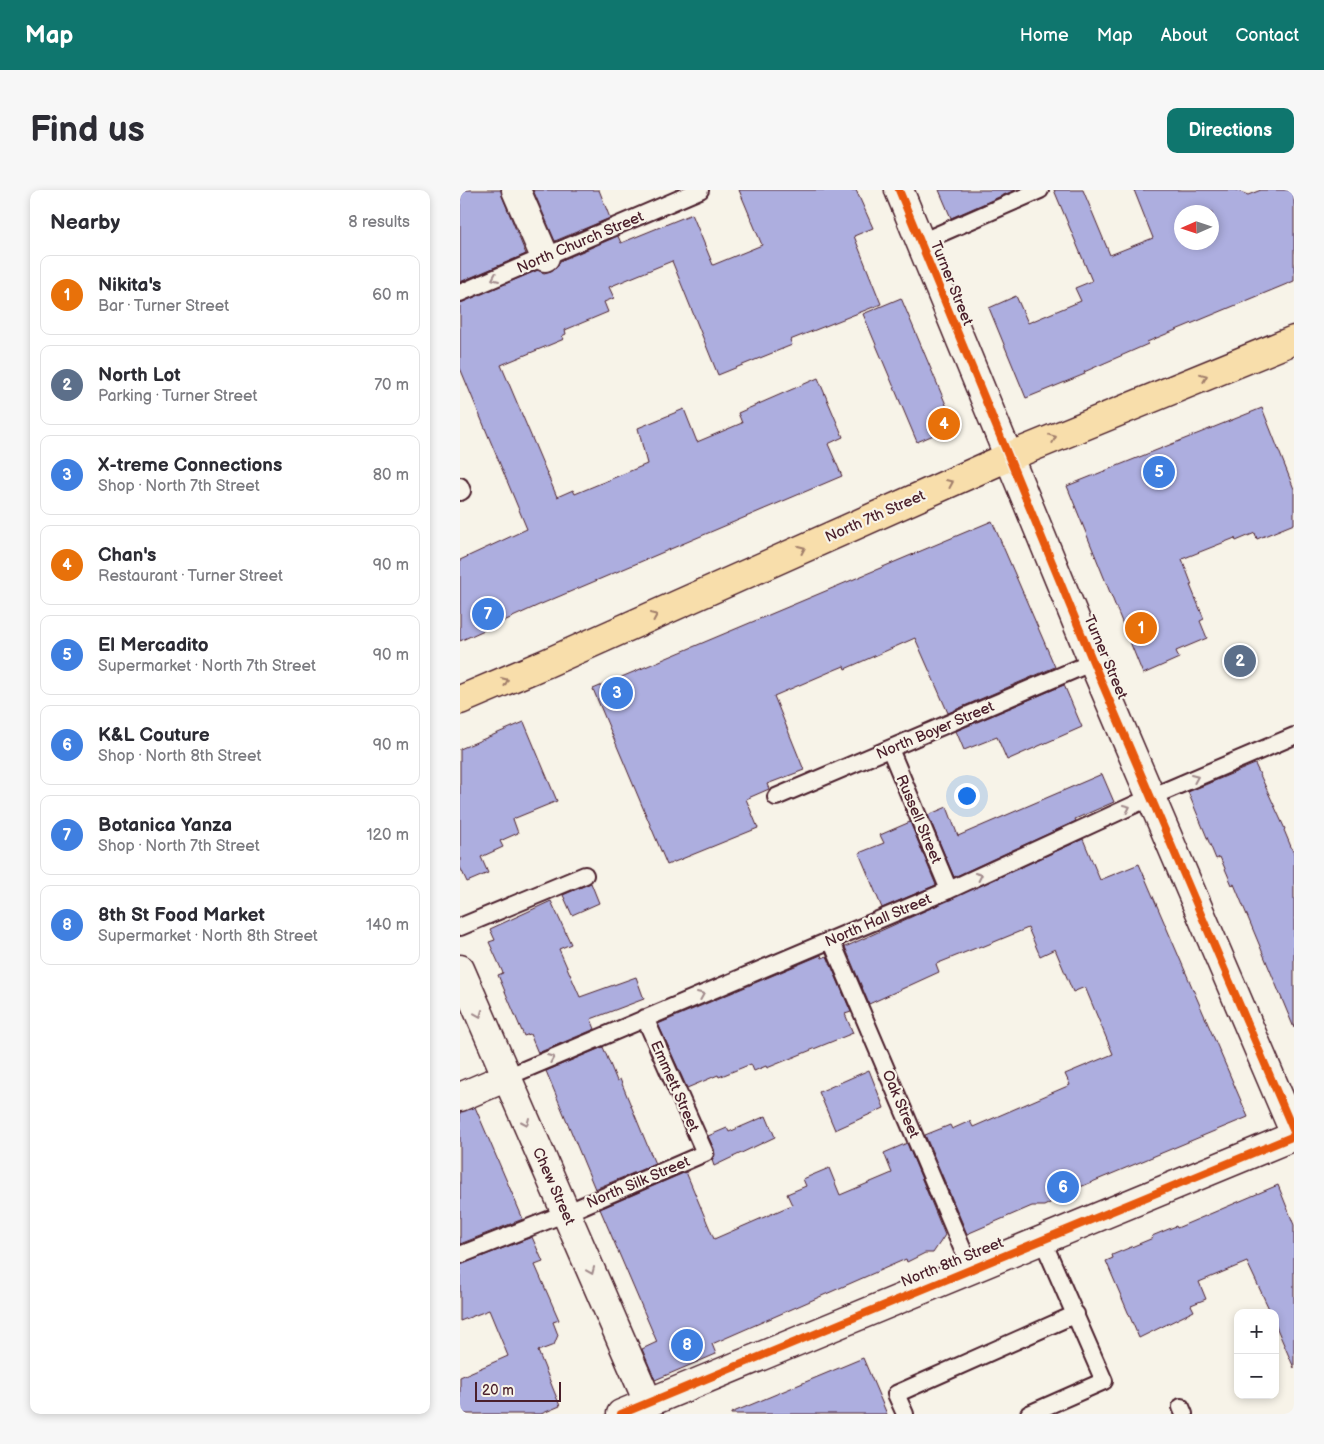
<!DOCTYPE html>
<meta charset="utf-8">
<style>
:root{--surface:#fff;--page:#f7f7f7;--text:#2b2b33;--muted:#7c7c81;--line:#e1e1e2;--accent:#0f766e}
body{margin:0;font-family:"Balsamiq Sans",sans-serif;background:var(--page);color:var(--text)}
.controls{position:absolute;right:15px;bottom:15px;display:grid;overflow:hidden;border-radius:10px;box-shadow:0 2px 8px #0003}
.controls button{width:45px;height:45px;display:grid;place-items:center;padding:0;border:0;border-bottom:1px solid var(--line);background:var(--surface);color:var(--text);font:25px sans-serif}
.compass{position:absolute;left:714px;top:15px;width:45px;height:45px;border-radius:50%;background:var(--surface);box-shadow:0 2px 8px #0003;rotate:267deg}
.scale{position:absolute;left:15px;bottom:12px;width:86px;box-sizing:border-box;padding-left:5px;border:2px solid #4a1f2b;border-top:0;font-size:14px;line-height:18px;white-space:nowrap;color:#4a1f2b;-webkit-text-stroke:4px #f7f3e8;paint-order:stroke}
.you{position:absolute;left:506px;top:605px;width:18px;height:18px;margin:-12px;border:4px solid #fff;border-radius:50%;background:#1a73e8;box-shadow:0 0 0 8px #1a73e833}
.badge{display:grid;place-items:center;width:32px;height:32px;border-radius:50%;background:var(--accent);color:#fff;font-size:16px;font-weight:700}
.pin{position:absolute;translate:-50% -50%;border:2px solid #fff;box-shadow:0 1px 5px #0006}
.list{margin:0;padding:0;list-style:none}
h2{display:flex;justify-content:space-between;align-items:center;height:65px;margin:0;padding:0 20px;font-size:21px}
h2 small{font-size:16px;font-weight:400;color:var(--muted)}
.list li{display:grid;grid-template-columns:32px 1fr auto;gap:15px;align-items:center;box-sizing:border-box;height:80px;margin:0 10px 10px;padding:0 10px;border:1px solid var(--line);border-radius:10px}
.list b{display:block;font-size:19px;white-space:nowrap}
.list p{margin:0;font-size:16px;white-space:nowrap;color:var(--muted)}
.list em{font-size:16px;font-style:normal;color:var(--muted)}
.map{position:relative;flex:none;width:834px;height:1224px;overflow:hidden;border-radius:10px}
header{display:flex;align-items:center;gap:30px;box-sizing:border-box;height:70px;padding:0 25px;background:var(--accent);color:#fff}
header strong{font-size:24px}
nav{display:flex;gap:28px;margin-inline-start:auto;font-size:18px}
.intro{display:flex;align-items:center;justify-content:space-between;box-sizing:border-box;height:120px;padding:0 30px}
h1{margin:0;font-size:35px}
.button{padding:12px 22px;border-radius:10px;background:var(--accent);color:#fff;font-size:18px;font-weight:700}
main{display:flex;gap:30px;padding:0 30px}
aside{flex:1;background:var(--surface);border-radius:10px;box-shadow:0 2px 8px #0003}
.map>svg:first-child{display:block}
.building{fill:#adaedf;stroke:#4a1f2b;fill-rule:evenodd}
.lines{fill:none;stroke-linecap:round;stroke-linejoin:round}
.service-casing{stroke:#4a1f2b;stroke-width:20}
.minor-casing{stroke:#4a1f2b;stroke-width:31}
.tertiary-casing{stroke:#4a1f2b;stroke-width:31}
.primary-casing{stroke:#4a1f2b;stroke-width:31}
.service{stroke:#f7f3e8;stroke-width:16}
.minor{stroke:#f7f3e8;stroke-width:28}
.tertiary{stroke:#f7f3e8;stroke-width:28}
.primary{stroke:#f8deab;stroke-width:28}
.cycleway-casing{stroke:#f7f3e8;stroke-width:11}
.cycleway{stroke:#e8590c;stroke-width:8}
.oneway{stroke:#a0898a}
.oneway2{stroke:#a17e6b}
.labels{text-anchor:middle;stroke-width:4.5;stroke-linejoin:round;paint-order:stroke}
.street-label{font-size:15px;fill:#4a1f2b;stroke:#f7f3e8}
</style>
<header>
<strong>Map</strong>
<nav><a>Home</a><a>Map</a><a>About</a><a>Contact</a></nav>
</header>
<div class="intro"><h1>Find us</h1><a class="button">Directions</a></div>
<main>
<aside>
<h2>Nearby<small>8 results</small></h2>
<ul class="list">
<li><span class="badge" style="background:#e8710a">1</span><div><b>Nikita's</b><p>Bar · Turner Street</p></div><em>60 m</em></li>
<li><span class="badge" style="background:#5c6f8a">2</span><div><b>North Lot</b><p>Parking · Turner Street</p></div><em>70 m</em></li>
<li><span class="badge" style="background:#3f7fe0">3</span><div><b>X-treme Connections</b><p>Shop · North 7th Street</p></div><em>80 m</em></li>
<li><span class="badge" style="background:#e8710a">4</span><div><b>Chan's</b><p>Restaurant · Turner Street</p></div><em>90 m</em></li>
<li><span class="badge" style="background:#3f7fe0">5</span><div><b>El Mercadito</b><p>Supermarket · North 7th Street</p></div><em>90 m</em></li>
<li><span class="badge" style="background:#3f7fe0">6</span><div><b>K&amp;L Couture</b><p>Shop · North 8th Street</p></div><em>90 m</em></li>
<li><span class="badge" style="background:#3f7fe0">7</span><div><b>Botanica Yanza</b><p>Shop · North 7th Street</p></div><em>120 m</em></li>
<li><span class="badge" style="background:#3f7fe0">8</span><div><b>8th St Food Market</b><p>Supermarket · North 8th Street</p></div><em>140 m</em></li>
</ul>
</aside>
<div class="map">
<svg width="834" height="1224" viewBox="0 0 834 1224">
<rect width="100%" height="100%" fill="#f7f3e8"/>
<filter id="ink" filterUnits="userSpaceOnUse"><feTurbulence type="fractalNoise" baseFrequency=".02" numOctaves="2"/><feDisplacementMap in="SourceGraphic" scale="10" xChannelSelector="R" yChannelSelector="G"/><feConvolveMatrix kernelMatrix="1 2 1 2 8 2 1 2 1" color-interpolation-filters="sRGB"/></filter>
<g filter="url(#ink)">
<path class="building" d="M0,0H41L42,6L66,64L0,92Z
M73,0H139L150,28L95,51Z
M279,0H396L413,38L394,46L421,114L330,150L332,155L258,185L212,71L149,97L154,108L144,112L148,122L105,140L106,144L102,146L104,149L41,175L97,307L113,300L115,304L187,274L178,238L224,219L237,252L282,233L278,223L358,188L383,247L368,254L382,286L79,415L0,451V370L67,339L0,178V113L78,80L84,83L91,81L97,77L100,71L158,46L161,53L232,24L253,75L302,55Z
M479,0H555L491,28Z
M594,0H623L650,65L693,48L674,0H775L788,5L801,0H834V91L687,152L688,154L624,182L625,184L566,208L529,118L556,106L568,133L621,111L615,98L632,91ZM722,22H752V52H722Z
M441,108L495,236L457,252L403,124Z
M802,218L834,299V334L797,349L795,343L776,351L775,348L722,369L732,395H730L744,429L740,431L747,448L716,461L719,468L683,484L607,296Z
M532,331L595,477L488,523L455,448L385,479L384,476L372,481L314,506L344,580L307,594L309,599L286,609L298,638L207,675L133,499Z
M604,495L622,537L547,570L537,547L504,560L496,541Z
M64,532L97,611L53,629L58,643L40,651L43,657L21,667L28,683L7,692L0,677V559Z
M795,574L825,639L824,640L834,664V838L774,694L772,695L760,667L756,669L728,602Z
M642,584L654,612L615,629L616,631L494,687L468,625L487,617L498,646Z
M450,632L476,695L422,718L399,663L424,653L420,645Z
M623,649L640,690L679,674L788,927L601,1005L592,1009L590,1013L584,1016H572L507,1044L465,945L490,935L492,939L510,931L513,937L610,895L605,884L653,864L625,797L613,802L595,759L580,766L568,738L522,757L521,756L476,774L479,782L409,814L385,757Z
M131,693L139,713L112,725L103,705Z
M91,711L111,754L99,759L120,807L176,787L184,809L131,829L135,839L78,863L70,844L64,846L38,785L43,783L29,752L35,750L30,739Z
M361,765L362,768L367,766L391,822L385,824L393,843L307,878L306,876L294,881L291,874L259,887L258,885L227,898L198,834Z
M143,857L157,891L160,889L195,974L135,999L86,881Z
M409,880L424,918L375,940L359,902Z
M15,917L63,1029L0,1054V922Z
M306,926L315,947L254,976L252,970L255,965L254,959L248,946L267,938L269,942Z
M447,953L485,1045L473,1063H465L447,1072L446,1069L252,1154L256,1164L195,1190L182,1159L197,1152L140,1019L226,982L254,1049L332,1015L327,1004L346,996L343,989L369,978L380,1005L432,983L424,963Z
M818,995L834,1035V1178L815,1134V1123H811L787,1072L739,1092L746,1109L731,1115L734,1121L679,1148L646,1071L653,1068L652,1065L693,1048L692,1046L716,1036L717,1038Z
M72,1047L83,1072L75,1075L99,1130L93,1132L98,1145L94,1155L78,1161L100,1216L81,1224H0V1187L48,1166L29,1120L0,1131V1075Z
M403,1168L427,1224H271V1223Z"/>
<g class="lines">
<defs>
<path id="service" d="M461,52L580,0
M0,103L240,0
M0,296L2,301L0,302
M430,559L489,700
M316,607L633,472
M0,737L125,685
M371,750L511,1079
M47,887L489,700L691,607L834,546
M0,1065L106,1023L245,963L185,828
M721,1217L724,1224
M445,1224L436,1204L616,1124
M569,1224L644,1191L582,1049"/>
<path id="minor" d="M56,0L85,67
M0,907L47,887"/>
<path id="tertiary" d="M439,0L633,472L834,942
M0,779L188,1212
M161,1224L834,946"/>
<path id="primary" d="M0,510L87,473L548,267L834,150"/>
</defs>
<use href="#service" class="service-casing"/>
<use href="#minor" class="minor-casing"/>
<use href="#tertiary" class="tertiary-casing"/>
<use href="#primary" class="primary-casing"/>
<use href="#service" class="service"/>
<use href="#minor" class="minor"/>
<use href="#tertiary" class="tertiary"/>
<use href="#primary" class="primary"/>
<defs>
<path id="cycleway" d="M439,0L633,472L834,942
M161,1224L834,946"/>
</defs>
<use href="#cycleway" class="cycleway-casing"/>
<use href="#cycleway" class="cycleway"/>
</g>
<defs><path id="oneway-chevron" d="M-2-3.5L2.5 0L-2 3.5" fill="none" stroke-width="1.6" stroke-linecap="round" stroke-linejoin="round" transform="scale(1.25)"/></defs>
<g class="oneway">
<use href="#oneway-chevron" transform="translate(35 88) rotate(157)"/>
<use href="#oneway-chevron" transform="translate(735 588) rotate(-23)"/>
<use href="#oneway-chevron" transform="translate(667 618) rotate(-25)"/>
<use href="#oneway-chevron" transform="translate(519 686) rotate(-25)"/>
<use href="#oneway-chevron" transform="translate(241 805) rotate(-23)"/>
<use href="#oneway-chevron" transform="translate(19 824) rotate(67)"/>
<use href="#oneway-chevron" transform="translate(91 868) rotate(-23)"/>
<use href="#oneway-chevron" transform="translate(66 932) rotate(66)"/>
<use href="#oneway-chevron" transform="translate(131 1081) rotate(67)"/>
</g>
<g class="oneway2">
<use href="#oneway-chevron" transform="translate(744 187) rotate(-22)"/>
<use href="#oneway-chevron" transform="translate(593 248) rotate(-22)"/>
<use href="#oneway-chevron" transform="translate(490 293) rotate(-24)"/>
<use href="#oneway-chevron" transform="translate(342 359) rotate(-24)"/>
<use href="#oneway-chevron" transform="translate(194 426) rotate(-24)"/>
<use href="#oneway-chevron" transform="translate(45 491) rotate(-23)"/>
</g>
</g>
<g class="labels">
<g class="street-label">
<text transform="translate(120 52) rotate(-23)" y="5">North Church Street</text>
<text transform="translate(492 93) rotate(68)" y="5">Turner Street</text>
<text transform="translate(415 326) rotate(-24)" y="5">North 7th Street</text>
<text transform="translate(646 467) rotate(67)" y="5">Turner Street</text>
<text transform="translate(475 540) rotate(-23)" y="5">North Boyer Street</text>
<text transform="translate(459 629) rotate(67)" y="5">Russell Street</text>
<text transform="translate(418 730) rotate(-23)" y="5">North Hall Street</text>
<text transform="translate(215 896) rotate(66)" y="5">Emmett Street</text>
<text transform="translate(441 914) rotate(67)" y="5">Oak Street</text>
<text transform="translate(178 992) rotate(-23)" y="5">North Silk Street</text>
<text transform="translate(94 996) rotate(66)" y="5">Chew Street</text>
<text transform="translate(492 1072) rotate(-22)" y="5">North 8th Street</text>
</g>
</g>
</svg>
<div class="controls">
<button>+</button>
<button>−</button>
</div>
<svg class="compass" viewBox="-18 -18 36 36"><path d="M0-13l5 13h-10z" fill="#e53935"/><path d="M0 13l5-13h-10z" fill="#7c7c81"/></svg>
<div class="scale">20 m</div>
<div class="you"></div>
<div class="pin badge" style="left:681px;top:438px;background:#e8710a">1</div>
<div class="pin badge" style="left:780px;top:471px;background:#5c6f8a">2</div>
<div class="pin badge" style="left:157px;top:503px;background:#3f7fe0">3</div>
<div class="pin badge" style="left:484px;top:234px;background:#e8710a">4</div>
<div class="pin badge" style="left:699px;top:282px;background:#3f7fe0">5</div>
<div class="pin badge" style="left:603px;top:997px;background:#3f7fe0">6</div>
<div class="pin badge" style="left:28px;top:424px;background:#3f7fe0">7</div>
<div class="pin badge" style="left:227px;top:1155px;background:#3f7fe0">8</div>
</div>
</main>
